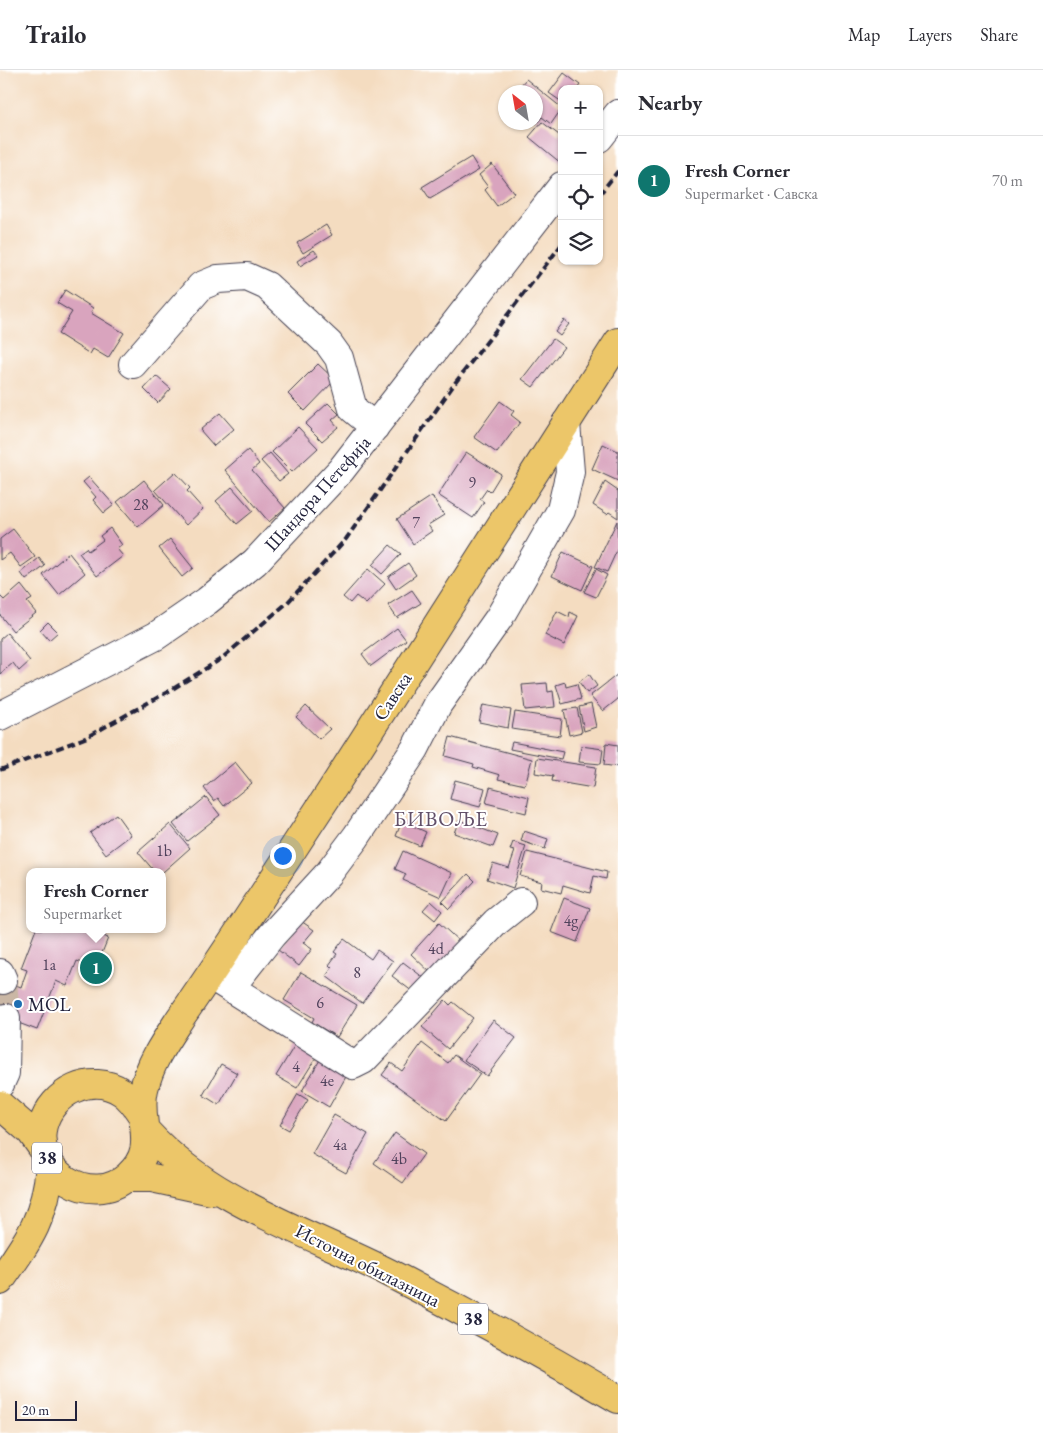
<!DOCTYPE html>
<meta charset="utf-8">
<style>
:root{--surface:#fff;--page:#f2f2f3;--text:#2b2b33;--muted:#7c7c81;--line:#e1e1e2;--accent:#0f766e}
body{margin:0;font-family:"EB Garamond",serif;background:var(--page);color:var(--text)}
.controls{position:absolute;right:15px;top:15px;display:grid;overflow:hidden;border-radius:10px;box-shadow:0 1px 4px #0004}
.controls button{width:45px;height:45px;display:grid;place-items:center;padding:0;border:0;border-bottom:1px solid var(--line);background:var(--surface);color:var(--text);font:25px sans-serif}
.compass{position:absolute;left:498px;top:15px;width:45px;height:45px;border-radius:50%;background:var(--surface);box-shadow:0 1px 4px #0004;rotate:329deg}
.scale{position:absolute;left:15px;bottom:12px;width:62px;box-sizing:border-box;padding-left:5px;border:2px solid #22223b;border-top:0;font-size:14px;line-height:18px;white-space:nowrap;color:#22223b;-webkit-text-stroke:4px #fff;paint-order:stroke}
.you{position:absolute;left:282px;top:785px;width:18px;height:18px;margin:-12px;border:4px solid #fff;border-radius:50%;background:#1a73e8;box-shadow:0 0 0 8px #1a73e833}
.badge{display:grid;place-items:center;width:32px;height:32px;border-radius:50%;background:var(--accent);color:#fff;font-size:16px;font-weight:700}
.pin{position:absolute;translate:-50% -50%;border:2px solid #fff;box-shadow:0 1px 5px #0006}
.popup{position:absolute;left:26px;top:798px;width:140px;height:65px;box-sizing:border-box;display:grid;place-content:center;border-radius:10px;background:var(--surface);filter:drop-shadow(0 1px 4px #0005);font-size:16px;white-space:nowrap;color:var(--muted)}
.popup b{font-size:19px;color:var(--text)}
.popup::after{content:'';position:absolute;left:50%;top:100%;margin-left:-10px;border:10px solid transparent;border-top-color:var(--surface)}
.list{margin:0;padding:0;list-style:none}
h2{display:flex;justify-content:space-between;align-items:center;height:65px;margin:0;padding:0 20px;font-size:21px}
h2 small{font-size:16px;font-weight:400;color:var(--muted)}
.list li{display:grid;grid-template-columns:32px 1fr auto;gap:15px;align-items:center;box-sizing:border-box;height:90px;padding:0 20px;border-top:1px solid var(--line)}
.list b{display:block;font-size:19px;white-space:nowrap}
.list p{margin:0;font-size:16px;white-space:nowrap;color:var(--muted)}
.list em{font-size:16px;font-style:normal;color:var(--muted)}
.icon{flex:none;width:28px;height:28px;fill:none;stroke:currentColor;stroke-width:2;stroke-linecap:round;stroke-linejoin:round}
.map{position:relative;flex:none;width:618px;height:1363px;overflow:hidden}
header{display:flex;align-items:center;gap:30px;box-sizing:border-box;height:70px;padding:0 25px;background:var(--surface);border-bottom:1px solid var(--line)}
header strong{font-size:24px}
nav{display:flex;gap:28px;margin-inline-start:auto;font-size:18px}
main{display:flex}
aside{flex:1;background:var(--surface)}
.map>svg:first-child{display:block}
.building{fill:#d9a4be}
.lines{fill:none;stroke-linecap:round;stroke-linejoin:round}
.minor-tunnel{stroke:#cab7a5;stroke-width:28;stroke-dasharray:28 14;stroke-linecap:butt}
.minor-casing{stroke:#423e4f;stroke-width:30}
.major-casing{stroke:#423e4f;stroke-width:30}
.minor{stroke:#fff;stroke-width:28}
.major{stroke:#ecc669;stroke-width:28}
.rail{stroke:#22223b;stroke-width:4;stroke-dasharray:8 4;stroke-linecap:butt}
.poi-dot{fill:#1f6fb2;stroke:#fff;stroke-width:2}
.labels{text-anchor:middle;stroke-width:4;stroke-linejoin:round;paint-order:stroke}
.number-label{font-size:16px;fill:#50425c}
.shield{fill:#fff;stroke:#646476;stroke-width:1}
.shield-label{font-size:18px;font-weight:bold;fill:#22223b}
.street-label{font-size:19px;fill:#22223b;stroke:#fff}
.poi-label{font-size:19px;fill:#22223b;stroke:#fff;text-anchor:start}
.quarter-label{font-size:21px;letter-spacing:1px;fill:#625069;stroke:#fff}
</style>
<header>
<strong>Trailo</strong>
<nav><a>Map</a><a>Layers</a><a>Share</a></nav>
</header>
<main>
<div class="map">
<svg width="618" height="1363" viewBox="0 0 618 1363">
<rect width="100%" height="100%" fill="#fff"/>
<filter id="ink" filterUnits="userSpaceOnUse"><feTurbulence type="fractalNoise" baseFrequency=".02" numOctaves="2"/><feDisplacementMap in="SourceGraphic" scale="10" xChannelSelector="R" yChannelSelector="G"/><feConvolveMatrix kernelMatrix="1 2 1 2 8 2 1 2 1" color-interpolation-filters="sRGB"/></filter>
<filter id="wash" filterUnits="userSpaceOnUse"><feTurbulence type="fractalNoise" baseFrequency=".0096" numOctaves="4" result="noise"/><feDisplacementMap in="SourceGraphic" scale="20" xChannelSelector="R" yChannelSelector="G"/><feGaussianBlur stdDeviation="1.12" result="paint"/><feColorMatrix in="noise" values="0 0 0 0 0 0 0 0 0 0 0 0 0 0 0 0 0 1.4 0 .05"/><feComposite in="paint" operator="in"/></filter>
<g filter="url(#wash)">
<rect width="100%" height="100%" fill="#f4dcc0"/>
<g id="blocks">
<path class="building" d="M564,3L580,15L577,19H562V32L549,23Z
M526,9L562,38L551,54L542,47L536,54V22H515Z
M542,52L559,65L562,61V94L529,67Z
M471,87L479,100L430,129L422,117Z
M492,94L514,123L497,136L485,120L488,117L479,105Z
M326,155L332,165L303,183L297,173Z
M314,180L318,185L300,196L297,191Z
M65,220L93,238L91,243L124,263L108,288L93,279L90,284L58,264L72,242L57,233Z
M564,250L569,254L560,266L555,262Z
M553,269L564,277L533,317L522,309Z
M318,294L335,310L305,341L288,324Z
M156,306L171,319L158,333L144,319Z
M500,331L514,341L511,345L520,352L497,383L474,367Z
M328,333L339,344L332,350L338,357L322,371L305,354Z
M220,343L234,359L214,376L200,360Z
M298,357L318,378L292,402L272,382Z
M603,374L618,381V411L592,399Z
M248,380L259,394L252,400L285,438L269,452L225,400Z
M466,382L501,404L490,422L487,419L480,429L484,432L473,448L438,425Z
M270,383L288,404L279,411L261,391Z
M175,402L190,418L187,421L203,439L186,455L155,420Z
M89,407L114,435L104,443L93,430L96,427L83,412Z
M144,410L164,435L138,457L117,432Z
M605,412L618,421V448L609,442L607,444L593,435Z
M232,417L253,441L237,454L216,431Z
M432,426L444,445L428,455L432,461L413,474L397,449Z
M617,451L618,478L607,502L595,497Z
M110,458L122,475L117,479L123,486L97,506L79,483L86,478L88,481L103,470L100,466Z
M13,459L35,487L21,497L10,483L0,490V469Z
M170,469L193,498L182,507L159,478Z
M390,475L401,484L382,504L372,495Z
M563,482L593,496L582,520L552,506Z
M69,483L85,503L59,525L43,505Z
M39,488L45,496L26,510L21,503Z
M408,493L416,505L396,519L388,507Z
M368,499L385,514L366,534L356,526L350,533L343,527Z
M596,499L607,505L596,527L584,522Z
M21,515L32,529L27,532L36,543L13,561L0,545V526L4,530Z
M412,520L421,533L397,548L388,535Z
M557,541L569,547L570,542L578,546L564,575L545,565Z
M48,552L58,562L49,570L40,560Z
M397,558L406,570L371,596L362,584Z
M7,563L30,591L19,601L13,593L0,604V569Z
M589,604L597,616L587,623L579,612Z
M618,604V629L603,641L590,626Z
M565,612L566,617L577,614L581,629L562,634L556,615Z
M547,613L548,622L553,621L555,637L525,640L522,615Z
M591,634L596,657L584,661L579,637Z
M483,635L511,640L508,658L479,652Z
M306,636L330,659L319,669L296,647Z
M577,638L582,662L569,665L564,640Z
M515,642L562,649L560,666L512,659Z
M450,667L532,689L525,715L498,709L500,705L473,697L474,694L445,686Z
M512,672L563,682L561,689L510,679Z
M606,673L618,675V697L604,695Z
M581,676L603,679L601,694L579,692Z
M537,688L596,697L593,718L552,711L553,706L535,703Z
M235,692L252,713L224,736L218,728L214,731L204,718Z
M455,710L485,718L480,737L450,729Z
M490,717L529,727L526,743L486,733Z
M206,727L220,745L187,771L173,754Z
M116,744L131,765L106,784L90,763Z
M459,750L498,765L493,777L454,763Z
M402,751L426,762L420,776L396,766Z
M170,754L190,778L163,802H155L138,782Z
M524,761L548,769L545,779L521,771Z
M513,772L526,776L513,818L487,809L493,793L509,798L515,781L510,780Z
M403,781L452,803L441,827L403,810L406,804L395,799Z
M527,782L607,802L606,809L594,806L590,823L563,815L561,823L541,818L542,812L520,806Z
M468,804L475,811L449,839L442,832Z
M564,828L590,838L577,872L551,862Z
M431,831L442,841L435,850L423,840Z
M301,851L314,860L303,873L312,879L299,896L278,880Z
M439,853L461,873L432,904L411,884Z
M36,859H97L95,862L108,868L96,898L77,891L67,916L56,911L37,960L0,946V909L21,917L27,900L21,898Z
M344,869L371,889L377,880L393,891L362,933L326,906L332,898L329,895L337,884L334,882Z
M403,892L424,908L413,922L392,906Z
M301,902L357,935L337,967L312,952L314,948L284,930Z
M445,930L450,935L453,932L473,948L448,979L422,957Z
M493,950L516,968L487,1006L464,990Z
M296,973L317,986L297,1018L276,1006Z
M422,973L448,993L454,985L480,1004L446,1051L382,1005L391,993L402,1001Z
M321,988L348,1003L329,1037L302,1021Z
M221,994L237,1003L219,1035L203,1025Z
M298,1024L308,1030L289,1060L280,1055Z
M334,1045L368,1064L346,1103L312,1084Z
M395,1063L424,1084L403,1113L374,1093Z"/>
</g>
</g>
<g filter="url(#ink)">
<use href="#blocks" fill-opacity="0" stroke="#423e4f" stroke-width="1"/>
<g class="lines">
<path class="minor-tunnel" d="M3,910L6,948"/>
<defs>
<path id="minor" d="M599,68L618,44
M133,294L201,216L218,209L247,207L267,216L329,274L339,288L353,339L375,357
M0,646L156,566L207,531L255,492L341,400L562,116
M0,903L3,910
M216,909L353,995L363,990L496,852L521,832
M230,918L272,865L329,803L356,767L415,679L438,634L499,548L561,440L570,402L566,353
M0,1014L5,1003L6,948"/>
<path id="major" d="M0,1035L31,1062L43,1079
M142,1045C136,1036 131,1028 122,1022C91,1002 52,1022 43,1055C31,1102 92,1139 128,1106C160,1077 136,1052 144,1019C150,992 166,970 181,947C232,874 280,798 329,724C426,574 522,423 618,272
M147,1062C211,1132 306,1161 389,1203C467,1243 543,1285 618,1329
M127,1108H152L212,1121
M0,1211C29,1170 46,1147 50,1095"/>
</defs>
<use href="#minor" class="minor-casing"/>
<use href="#major" class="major-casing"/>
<use href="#minor" class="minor"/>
<use href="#major" class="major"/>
<path class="rail" d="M599,125L618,101
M0,700L85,668L171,620L221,589L287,533L346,469L455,313L562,174"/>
</g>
</g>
<circle class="poi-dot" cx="18" cy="934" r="5"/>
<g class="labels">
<g class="number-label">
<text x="472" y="418">9</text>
<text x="141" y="440">28</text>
<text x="416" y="458">7</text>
<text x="164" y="786">1b</text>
<text x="571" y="856">4g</text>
<text x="436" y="884">4d</text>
<text x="49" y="900">1a</text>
<text x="357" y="908">8</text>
<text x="320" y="938">6</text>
<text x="296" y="1002">4</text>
<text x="327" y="1016">4e</text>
<text x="340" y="1080">4a</text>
<text x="399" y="1094">4b</text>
</g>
<g class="shield">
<rect x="32" y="1072.5" width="30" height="31" rx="4"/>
<rect x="458" y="1233.5" width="30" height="31" rx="4"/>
</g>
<g class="shield-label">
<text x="47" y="1094">38</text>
<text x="473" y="1255">38</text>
</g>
<g class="street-label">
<text transform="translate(317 423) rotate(-48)" y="7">Шандора Петефија</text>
<text transform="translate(392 626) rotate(-57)" y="7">Савска</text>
<text transform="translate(368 1195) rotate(27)" y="7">Источна обилазница</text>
</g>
<g class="poi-label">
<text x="28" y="941">MOL</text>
</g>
<g class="quarter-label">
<text x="441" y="756">БИВОЉЕ</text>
</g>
</g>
</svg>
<div class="controls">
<button>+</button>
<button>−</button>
<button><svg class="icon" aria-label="locate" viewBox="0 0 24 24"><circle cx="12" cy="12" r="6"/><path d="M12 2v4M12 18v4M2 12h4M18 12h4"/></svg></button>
<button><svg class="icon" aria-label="layers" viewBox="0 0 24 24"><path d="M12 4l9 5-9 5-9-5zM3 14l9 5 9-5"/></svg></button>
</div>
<svg class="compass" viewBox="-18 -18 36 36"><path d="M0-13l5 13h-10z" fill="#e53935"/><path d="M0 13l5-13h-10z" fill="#7c7c81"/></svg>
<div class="scale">20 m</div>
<div class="you"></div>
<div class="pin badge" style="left:96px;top:898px">1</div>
<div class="popup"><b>Fresh Corner</b>Supermarket</div>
</div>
<aside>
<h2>Nearby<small></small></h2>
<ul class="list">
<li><span class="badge">1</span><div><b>Fresh Corner</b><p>Supermarket · Савска</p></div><em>70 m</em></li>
</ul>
</aside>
</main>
